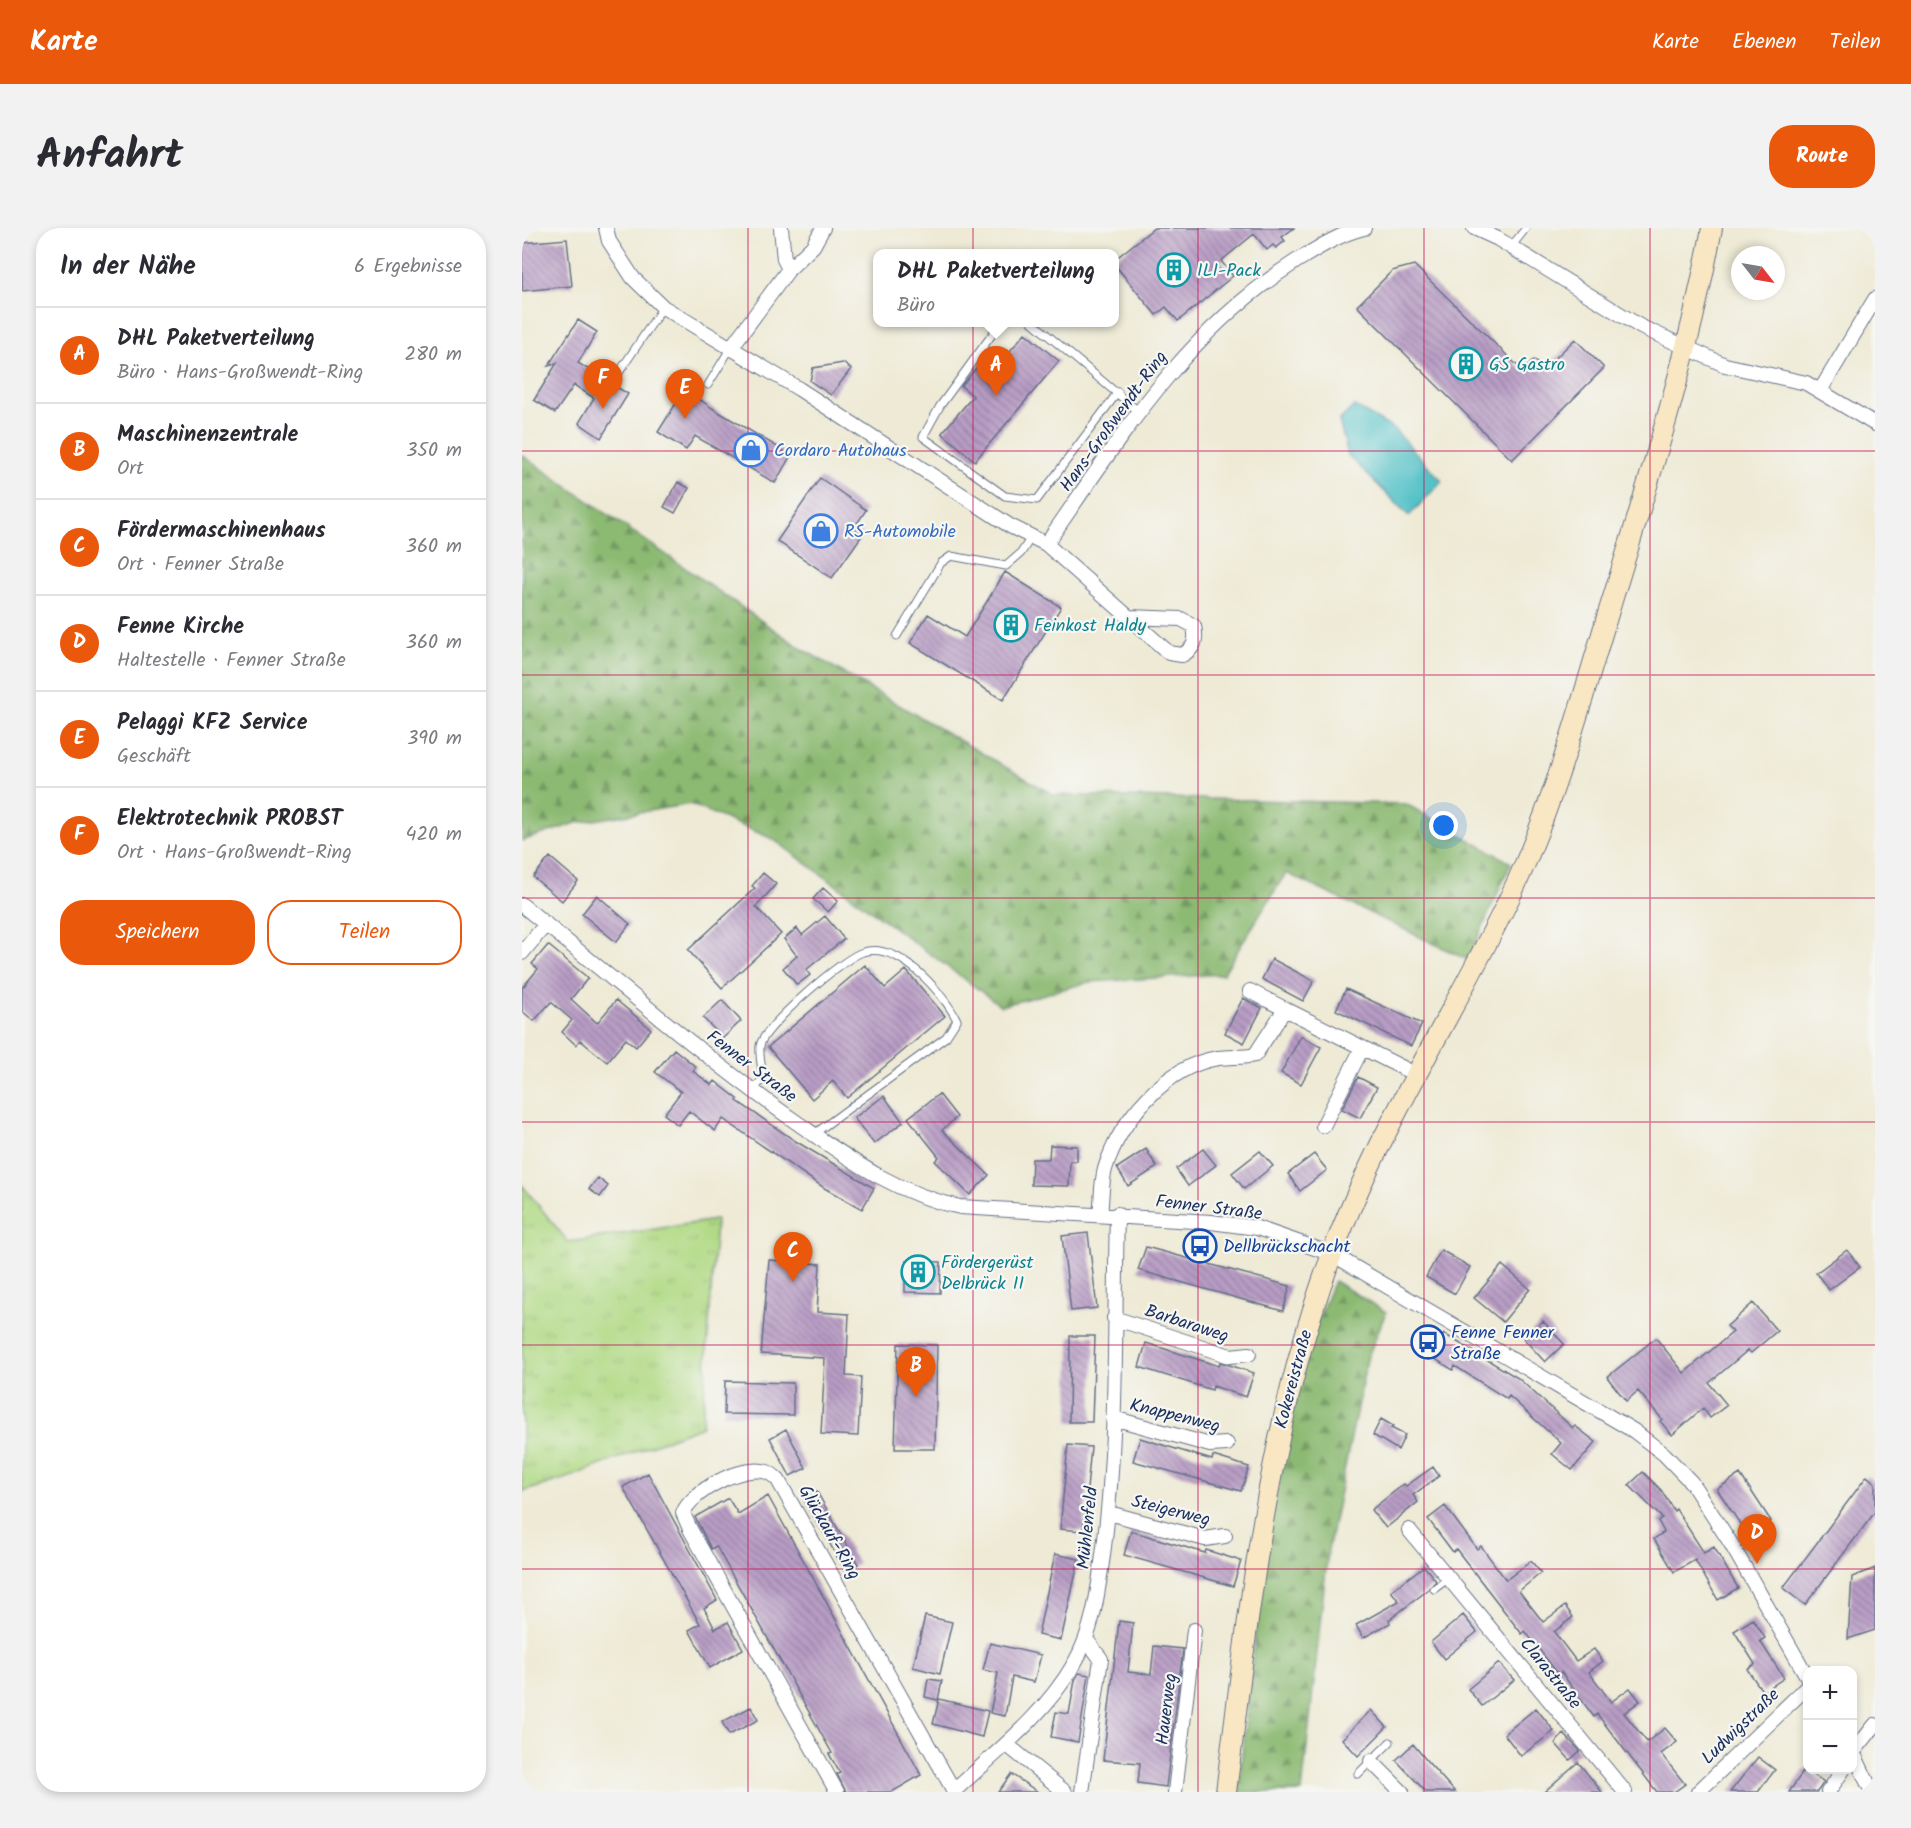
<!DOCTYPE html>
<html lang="de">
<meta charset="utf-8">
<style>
:root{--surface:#fff;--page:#f2f2f3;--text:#2b2b33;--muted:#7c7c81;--line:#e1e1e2;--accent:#ea580c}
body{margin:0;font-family:Kalam,sans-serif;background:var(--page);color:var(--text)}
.controls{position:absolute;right:18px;bottom:18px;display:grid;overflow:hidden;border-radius:12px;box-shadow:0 3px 9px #0003}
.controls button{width:54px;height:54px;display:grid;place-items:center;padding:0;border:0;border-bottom:2px solid var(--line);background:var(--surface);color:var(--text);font:30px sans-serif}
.compass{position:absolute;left:1209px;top:18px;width:54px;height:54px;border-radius:50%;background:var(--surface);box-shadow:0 3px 9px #0003;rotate:121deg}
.you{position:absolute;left:922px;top:598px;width:21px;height:21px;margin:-15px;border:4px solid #fff;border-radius:50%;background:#1a73e8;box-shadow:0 0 0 9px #1a73e833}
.badge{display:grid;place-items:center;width:39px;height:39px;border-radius:50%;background:var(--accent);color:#fff;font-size:20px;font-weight:700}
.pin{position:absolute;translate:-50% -50px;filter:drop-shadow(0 2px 3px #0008)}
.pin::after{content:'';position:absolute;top:32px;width:21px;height:18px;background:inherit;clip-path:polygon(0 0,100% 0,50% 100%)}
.popup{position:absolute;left:351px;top:21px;width:246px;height:78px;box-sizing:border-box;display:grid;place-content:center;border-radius:12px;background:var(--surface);filter:drop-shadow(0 2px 4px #0005);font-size:20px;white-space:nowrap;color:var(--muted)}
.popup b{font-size:22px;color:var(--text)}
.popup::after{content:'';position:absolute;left:50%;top:100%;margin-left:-12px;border:12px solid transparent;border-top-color:var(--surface)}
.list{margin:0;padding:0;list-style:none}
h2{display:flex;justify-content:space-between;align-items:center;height:78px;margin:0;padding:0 24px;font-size:26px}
h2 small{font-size:20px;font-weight:400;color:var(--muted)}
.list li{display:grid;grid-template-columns:39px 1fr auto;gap:18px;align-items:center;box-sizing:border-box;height:96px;padding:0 24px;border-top:2px solid var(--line)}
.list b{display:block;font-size:22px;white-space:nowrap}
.list p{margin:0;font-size:20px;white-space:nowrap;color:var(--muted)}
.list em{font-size:20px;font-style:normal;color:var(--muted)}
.actions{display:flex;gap:12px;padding:18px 24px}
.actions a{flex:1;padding:14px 0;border:2px solid var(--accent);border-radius:24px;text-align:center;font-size:21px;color:var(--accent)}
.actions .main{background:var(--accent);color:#fff}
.map{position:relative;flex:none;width:1353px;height:1564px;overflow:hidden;border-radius:24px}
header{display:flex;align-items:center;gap:36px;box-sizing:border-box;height:84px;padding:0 30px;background:var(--accent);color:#fff}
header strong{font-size:28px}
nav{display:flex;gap:33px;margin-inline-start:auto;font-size:21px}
.intro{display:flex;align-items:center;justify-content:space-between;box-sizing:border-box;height:144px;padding:0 36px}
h1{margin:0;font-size:42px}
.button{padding:15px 27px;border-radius:24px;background:var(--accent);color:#fff;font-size:21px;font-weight:700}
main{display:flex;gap:36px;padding:0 36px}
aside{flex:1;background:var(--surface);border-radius:24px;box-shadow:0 3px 9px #0003}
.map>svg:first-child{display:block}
.grass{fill:url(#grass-tufts);stroke:#668472;stroke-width:1.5}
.forest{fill:url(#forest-firs);stroke:#547468;stroke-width:1.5}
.water{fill:#54c2c8;stroke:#387893;stroke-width:1.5}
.building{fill:url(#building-back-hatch)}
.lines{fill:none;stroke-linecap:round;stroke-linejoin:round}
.lane-casing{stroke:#657088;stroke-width:9}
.street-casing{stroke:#657088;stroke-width:16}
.secondary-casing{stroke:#657088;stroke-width:22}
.lane{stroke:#fff;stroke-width:7}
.street{stroke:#fff;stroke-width:14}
.secondary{stroke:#f9e7c3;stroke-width:20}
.grid{fill:none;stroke:#c2185b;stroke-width:1.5;stroke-opacity:0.55}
.labels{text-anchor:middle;stroke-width:4.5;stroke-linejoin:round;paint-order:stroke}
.culture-label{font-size:18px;fill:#0d838f;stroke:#f6f6f2;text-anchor:start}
.street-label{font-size:18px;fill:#1b2f5e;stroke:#f6f6f2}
.shop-label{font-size:18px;fill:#366cbe;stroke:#f6f6f2;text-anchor:start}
.transit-label{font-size:18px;fill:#164399;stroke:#f6f6f2;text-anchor:start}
</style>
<header>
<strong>Karte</strong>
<nav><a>Karte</a><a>Ebenen</a><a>Teilen</a></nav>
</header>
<div class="intro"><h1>Anfahrt</h1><a class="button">Route</a></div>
<main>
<aside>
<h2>In der Nähe<small>6 Ergebnisse</small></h2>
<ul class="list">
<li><span class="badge">A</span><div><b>DHL Paketverteilung</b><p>Büro · Hans-Großwendt-Ring</p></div><em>280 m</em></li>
<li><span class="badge">B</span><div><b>Maschinenzentrale</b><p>Ort</p></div><em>350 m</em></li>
<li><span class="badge">C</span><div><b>Fördermaschinenhaus</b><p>Ort · Fenner Straße</p></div><em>360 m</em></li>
<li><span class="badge">D</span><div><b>Fenne Kirche</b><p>Haltestelle · Fenner Straße</p></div><em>360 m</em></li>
<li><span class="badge">E</span><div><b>Pelaggi KFZ Service</b><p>Geschäft</p></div><em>390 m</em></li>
<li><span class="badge">F</span><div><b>Elektrotechnik PROBST</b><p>Ort · Hans-Großwendt-Ring</p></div><em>420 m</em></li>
</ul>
<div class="actions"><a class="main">Speichern</a><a>Teilen</a></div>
</aside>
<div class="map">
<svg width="1353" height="1564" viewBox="0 0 1353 1564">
<defs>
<pattern id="grass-tufts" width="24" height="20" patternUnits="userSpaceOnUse" patternTransform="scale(1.5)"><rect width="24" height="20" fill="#b1da85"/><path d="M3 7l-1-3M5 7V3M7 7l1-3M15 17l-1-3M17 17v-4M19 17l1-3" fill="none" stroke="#98bb75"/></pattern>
<pattern id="forest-firs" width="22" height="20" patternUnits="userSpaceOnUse" patternTransform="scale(1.5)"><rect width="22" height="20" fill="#8cba72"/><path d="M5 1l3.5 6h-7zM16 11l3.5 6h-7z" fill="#729861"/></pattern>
<pattern id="building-back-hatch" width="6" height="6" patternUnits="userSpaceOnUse" patternTransform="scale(1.5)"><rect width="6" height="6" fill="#b89cc4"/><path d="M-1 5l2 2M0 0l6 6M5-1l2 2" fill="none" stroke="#9580a2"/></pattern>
</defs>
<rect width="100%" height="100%" fill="#f6f6f2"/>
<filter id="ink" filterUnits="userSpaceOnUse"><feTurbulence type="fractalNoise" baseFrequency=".0167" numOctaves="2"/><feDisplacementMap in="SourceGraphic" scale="12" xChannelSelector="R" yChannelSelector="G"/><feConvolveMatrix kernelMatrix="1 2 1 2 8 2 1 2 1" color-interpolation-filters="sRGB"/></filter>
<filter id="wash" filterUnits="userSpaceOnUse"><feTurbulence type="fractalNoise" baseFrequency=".008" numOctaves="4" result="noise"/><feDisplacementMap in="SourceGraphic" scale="24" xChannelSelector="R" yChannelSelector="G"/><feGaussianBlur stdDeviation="1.35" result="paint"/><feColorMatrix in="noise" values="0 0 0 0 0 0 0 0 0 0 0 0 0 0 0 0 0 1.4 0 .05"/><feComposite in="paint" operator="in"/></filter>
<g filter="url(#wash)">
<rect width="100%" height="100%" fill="#eeead5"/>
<path class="grass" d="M0,957L46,1014L194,992L180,1198L45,1250L0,1264Z"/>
<path class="forest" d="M0,227L280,421L532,567L884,576L989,635L946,732L764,645L701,746L567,754L479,778L251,611L168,576L54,595L0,613Z
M812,1053L864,1084L845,1131L806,1322L780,1564H716C733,1413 744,1258 789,1112C795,1092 804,1072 812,1053Z"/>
<path class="water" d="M832,178L872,201L920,253L887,288L826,227L817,193Z"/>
<g id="blocks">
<path class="building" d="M632,0H772L760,9L763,13L754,20L751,17L745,22L732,6L699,33L711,48L656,93L644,79L634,87L592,36V32Z
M45,11L50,58L0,63V15Z
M892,37L1001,143L1012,132L1022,141L1053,111L1082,140L990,232L835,78L870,43Z
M56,92L75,104L56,135L106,166L79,210L57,195L72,170L52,157L33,185L12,172L35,135L26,138Z
M503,105L537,133L453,233L420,205L451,168L439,158L462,131L473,141Z
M321,135L329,141L309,167L288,153L291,140Z
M163,161L190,180L269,227L253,255L173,208L164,222L136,204Z
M298,250L344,282L332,300L341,306L310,350L255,313Z
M156,254L167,260L153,285L142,279Z
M483,344L539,379L481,472L388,415L406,386L443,409Z
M28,629L56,653L40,673L11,649Z
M241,645L254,656L234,679L259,706L200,760L166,722L233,660L230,658Z
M301,660L316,673L306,684L291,671Z
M75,667L108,696L94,714L60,686Z
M303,688L322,711L284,742L288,747L275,757L261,740L275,728L262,711L275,700L280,707Z
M26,717L66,750L49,771L75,795L94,772L129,801L114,819L104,811L85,834L58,812L54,817L40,804L50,792L29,774L12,793L0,783V760L16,741L10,736Z
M750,731L792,753L781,773L740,751Z
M343,737L363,760L384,742L423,788L325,870L311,853L290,871L246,819Z
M824,761L900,796L889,818L814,782Z
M721,770L740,780L722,815L703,805Z
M200,772L219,793L201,810L181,790Z
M779,808L799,819L779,856L759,845Z
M152,821L174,839L171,843L190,857L193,853L216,871L215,873L275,914L352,960L340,981L304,961L201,891L193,903L167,883L156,897L142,886L159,864L133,844Z
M836,849L855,859L838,890L820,881Z
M417,866L435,889L420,902L467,947L448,967L413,933L417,929L386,890Z
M362,868L381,894L352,916L332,890Z
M528,917L555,918V933H548L547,958L509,957L510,931H527Z
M624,921L635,939L606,958L595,940Z
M681,921L694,937L666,958L654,941Z
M738,923L751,938L722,961L710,945Z
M792,926L805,942L778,963L766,946Z
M76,950L86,958L78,969L67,961Z
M566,1005L575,1080L549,1083L540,1008Z
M624,1019L768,1058L761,1083L616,1042Z
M919,1022L948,1039L933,1066L904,1049Z
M1325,1022L1338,1039L1307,1062L1294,1045Z
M247,1032L298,1036L295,1084L327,1086L324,1148L339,1149L336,1208L299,1206L303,1130L239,1126Z
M384,1033L419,1034L418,1065L383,1064V1050L392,1048L383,1045Z
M980,1037L1008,1061L981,1094L952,1070Z
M1231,1075L1255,1103L1229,1125L1226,1122L1187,1155L1205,1177L1188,1190L1181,1180L1150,1207L1138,1193L1140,1191L1116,1163L1104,1173L1085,1149L1134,1110L1162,1145L1211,1104L1205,1098Z
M1021,1093L1042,1116L1023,1134L1002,1111Z
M922,1106L996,1150L1051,1200L1053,1198L1074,1214L1050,1242L1030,1226L1039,1215L987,1168L985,1171L933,1138L931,1142L905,1126L914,1112L916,1114Z
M548,1108H573L570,1194H547Z
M624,1115L697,1138L698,1134L732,1145L724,1169L691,1158L690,1162L617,1139Z
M376,1116L415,1117L413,1221H373Z
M203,1153L271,1155V1187L202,1186Z
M859,1191L871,1198L869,1200L883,1207L876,1222L851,1207Z
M264,1201L284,1240L268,1248L248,1210Z
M618,1210L690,1232L691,1228L727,1239L719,1263L611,1233Z
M546,1217L569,1219L561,1303L538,1301Z
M911,1239L917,1248L891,1267L896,1274L864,1300L849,1282L882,1256L884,1258Z
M1121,1244L1139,1262L1152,1283L1154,1281L1182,1325L1192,1319L1216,1360L1196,1372L1173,1332L1152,1344L1132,1311L1142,1304L1136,1293L1140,1290L1107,1257Z
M126,1245L195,1372L182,1380L193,1401L206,1394L221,1421L188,1440L167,1402L178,1396L101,1259Z
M1218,1246L1249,1293L1226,1308L1195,1261Z
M1345,1248L1353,1255V1284L1283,1377L1261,1360Z
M295,1264L336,1336L323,1343L283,1271Z
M246,1268L399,1547L370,1564H324L315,1546L318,1545L307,1526L310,1525L194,1318L189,1321L173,1289L206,1270L216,1286Z
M923,1278L955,1321L959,1318L984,1352L1009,1333L1019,1345L997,1363L1021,1394L1043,1378L1051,1389L1032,1404L1054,1433L1072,1421L1081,1433L1067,1444L1089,1474L1108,1460L1118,1473L1102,1485L1125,1514L1143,1500L1155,1514L1139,1526L1163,1556L1152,1564H1135L1075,1486L1072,1489L1039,1444L1036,1446L1003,1403L1000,1406L934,1321L931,1324L906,1291Z
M609,1303L683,1325L684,1322L719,1333L711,1358L602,1327Z
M533,1326L557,1331L539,1412L516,1407Z
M902,1338L914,1353L906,1362L867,1392L868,1395L841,1410L834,1397L877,1373L869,1363Z
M1353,1340V1402L1326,1411L1330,1349Z
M941,1387L955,1404L922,1431L909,1414Z
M403,1388L430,1394L418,1446L391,1439Z
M1231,1391L1243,1410L1238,1413L1262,1450L1241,1464L1225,1441L1233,1436L1212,1403Z
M597,1393L611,1395L606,1444L629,1446L632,1418L661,1421L644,1559L616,1555L618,1535L581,1532Z
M468,1415L519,1427L512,1454L490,1449L483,1488L468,1485L476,1445L461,1442Z
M977,1435L992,1452L960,1478L946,1461Z
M557,1445L567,1447L556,1514L529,1509L534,1484L547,1486L553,1452Z
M406,1451L420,1453L416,1472L403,1469Z
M417,1471L466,1483L460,1509L411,1496Z
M229,1479L236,1492L207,1507L200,1494Z
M1014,1480L1032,1503L999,1528L982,1506Z
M849,1482L865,1499L836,1528L820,1511Z
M1042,1506L1058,1523L1048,1532L1033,1515Z
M891,1516L905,1533L933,1564H904L874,1532Z
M1236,1529L1253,1542L1236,1564H1208Z
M1056,1534L1080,1564H1022L1040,1548Z
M1283,1541L1302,1554L1295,1564H1267Z
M489,1546L516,1564H476Z"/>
</g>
</g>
<g filter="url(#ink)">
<use href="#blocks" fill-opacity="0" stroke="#657088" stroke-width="1.5"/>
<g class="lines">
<defs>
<path id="lane" d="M989,19L1004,0
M482,94L477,97L418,178L401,209L483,268L515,272L596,164
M510,94L616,183
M96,146L141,79
M186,157L208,121
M375,408L419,335L429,328L484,338L499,325L510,308
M231,863L241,850C240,840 237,828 238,818C241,799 322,729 341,724C377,713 421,765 435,792L424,809L292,906
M912,1361L927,1350
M836,1546L868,1514"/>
<path id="street" d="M84,0L87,13L111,50L141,79L277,161L488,298L524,316C598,210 662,105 773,34C794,21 817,6 842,0
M259,0L262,31L267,41
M952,0L976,11L1119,99L1203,137L1284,155L1353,196
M208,121L267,41L291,18L301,0
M1298,163L1353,71
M524,316L647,425L660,427C673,420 675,413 672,398L659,391L607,389
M0,677C91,750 179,827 274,894C326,930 374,966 438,979L689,994L735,1000L810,1026L1112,1203L1142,1226L1169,1254L1208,1314L1286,1450
M0,725L24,696
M728,763L763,781
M801,898L840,820
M578,986C580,972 579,955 583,941C598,892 644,838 696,830C709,828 721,830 733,827L763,781L885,842
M592,1090L708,1128L727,1126
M591,1190L688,1217L705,1216
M587,1285L683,1311L703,1308
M887,1302L1103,1564
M484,1516L543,1564
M1330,1522L1350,1564
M1330,1526L1353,1497
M849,1533L880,1564
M315,1564L168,1301L161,1285C170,1263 220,1236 245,1244C248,1245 253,1249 256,1252L432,1563
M431,1564C474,1524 522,1488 552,1436C571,1404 576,1364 581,1327C596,1215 592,1100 595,986
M560,1564L579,1431L564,1411
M653,1564L672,1402
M1176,1564L1286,1458
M1306,1564L1321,1542"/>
<path id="secondary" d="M704,1564C727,1383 745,1201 809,1029C855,905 928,792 986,673C1031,581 1059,474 1089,376C1127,252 1167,127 1190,0"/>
</defs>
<use href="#lane" class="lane-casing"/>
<use href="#street" class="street-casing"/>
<use href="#secondary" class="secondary-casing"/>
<use href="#lane" class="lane"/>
<use href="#street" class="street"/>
<use href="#secondary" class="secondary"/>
</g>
</g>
<path class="grid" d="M226,0V1564M451,0V1564M676,0V1564M902,0V1564M1128,0V1564M0,223H1353M0,447H1353M0,670H1353M0,894H1353M0,1117H1353M0,1341H1353"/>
<defs>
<symbol id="building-ring" viewBox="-11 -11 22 22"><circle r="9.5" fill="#f6f6f2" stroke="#0f9aa8" stroke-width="1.5"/><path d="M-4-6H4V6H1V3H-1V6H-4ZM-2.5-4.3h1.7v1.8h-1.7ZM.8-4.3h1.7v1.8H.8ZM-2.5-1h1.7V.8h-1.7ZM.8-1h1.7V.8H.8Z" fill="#0f9aa8"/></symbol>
<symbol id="shop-ring" viewBox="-11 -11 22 22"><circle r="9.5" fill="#f6f6f2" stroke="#3f7fe0" stroke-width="1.5"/><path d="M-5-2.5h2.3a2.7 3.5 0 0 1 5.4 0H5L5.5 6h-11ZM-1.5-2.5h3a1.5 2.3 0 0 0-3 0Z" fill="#3f7fe0"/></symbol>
<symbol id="bus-ring" viewBox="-11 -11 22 22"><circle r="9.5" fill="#f6f6f2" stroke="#1a4fb4" stroke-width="1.5"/><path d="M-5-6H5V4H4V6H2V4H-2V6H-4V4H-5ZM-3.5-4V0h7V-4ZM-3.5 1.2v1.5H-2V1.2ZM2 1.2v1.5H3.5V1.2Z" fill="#1a4fb4"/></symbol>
</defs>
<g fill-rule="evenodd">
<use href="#building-ring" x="633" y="23" width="38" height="38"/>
<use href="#building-ring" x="925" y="117" width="38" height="38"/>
<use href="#shop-ring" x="210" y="203" width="38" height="38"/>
<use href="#shop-ring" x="280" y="284" width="38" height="38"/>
<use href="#building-ring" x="470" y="378" width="38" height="38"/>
<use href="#bus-ring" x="659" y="999" width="38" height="38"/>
<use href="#building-ring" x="377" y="1025" width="38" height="38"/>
<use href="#bus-ring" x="887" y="1095" width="38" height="38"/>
</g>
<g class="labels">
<g class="culture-label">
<text x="675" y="48">ILI-Pack</text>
<text x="967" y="142">GS Gastro</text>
<text x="512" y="403">Feinkost Haldy</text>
<text x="419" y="1040">Fördergerüst<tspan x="419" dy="21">Delbrück II</tspan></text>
</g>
<g class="street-label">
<text transform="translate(591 193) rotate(-54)" y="6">Hans-Großwendt-Ring</text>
<text transform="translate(230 838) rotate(37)" y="6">Fenner Straße</text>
<text transform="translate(687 979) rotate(7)" y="6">Fenner Straße</text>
<text transform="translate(665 1095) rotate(18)" y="6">Barbaraweg</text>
<text transform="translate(771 1151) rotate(-75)" y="6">Kokereistraße</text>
<text transform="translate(653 1187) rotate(14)" y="6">Knappenweg</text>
<text transform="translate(649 1282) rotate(14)" y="6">Steigerweg</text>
<text transform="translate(565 1300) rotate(-84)" y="6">Mühlenfeld</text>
<text transform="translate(308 1304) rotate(60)" y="6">Glückauf-Ring</text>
<text transform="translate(1029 1445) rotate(51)" y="6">Clarastraße</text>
<text transform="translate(644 1481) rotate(-83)" y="6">Hauerweg</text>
<text transform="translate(1218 1498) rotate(-44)" y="6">Ludwigstraße</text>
</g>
<g class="shop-label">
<text x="252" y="228">Cordaro Autohaus</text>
<text x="322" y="309">RS-Automobile</text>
</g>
<g class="transit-label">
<text x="701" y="1024">Dellbrückschacht</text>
<text x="929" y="1110">Fenne Fenner<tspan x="929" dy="21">Straße</tspan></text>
</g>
</g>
</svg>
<div class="controls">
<button>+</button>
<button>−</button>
</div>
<svg class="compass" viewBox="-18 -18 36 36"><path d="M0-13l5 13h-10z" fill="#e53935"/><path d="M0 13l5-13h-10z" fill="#7c7c81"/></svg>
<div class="you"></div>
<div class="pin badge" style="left:474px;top:168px">A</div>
<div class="popup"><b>DHL Paketverteilung</b>Büro</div>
<div class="pin badge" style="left:394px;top:1169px">B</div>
<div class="pin badge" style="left:271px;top:1054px">C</div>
<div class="pin badge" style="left:1235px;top:1336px">D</div>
<div class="pin badge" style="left:163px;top:191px">E</div>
<div class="pin badge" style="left:81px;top:181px">F</div>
</div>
</main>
